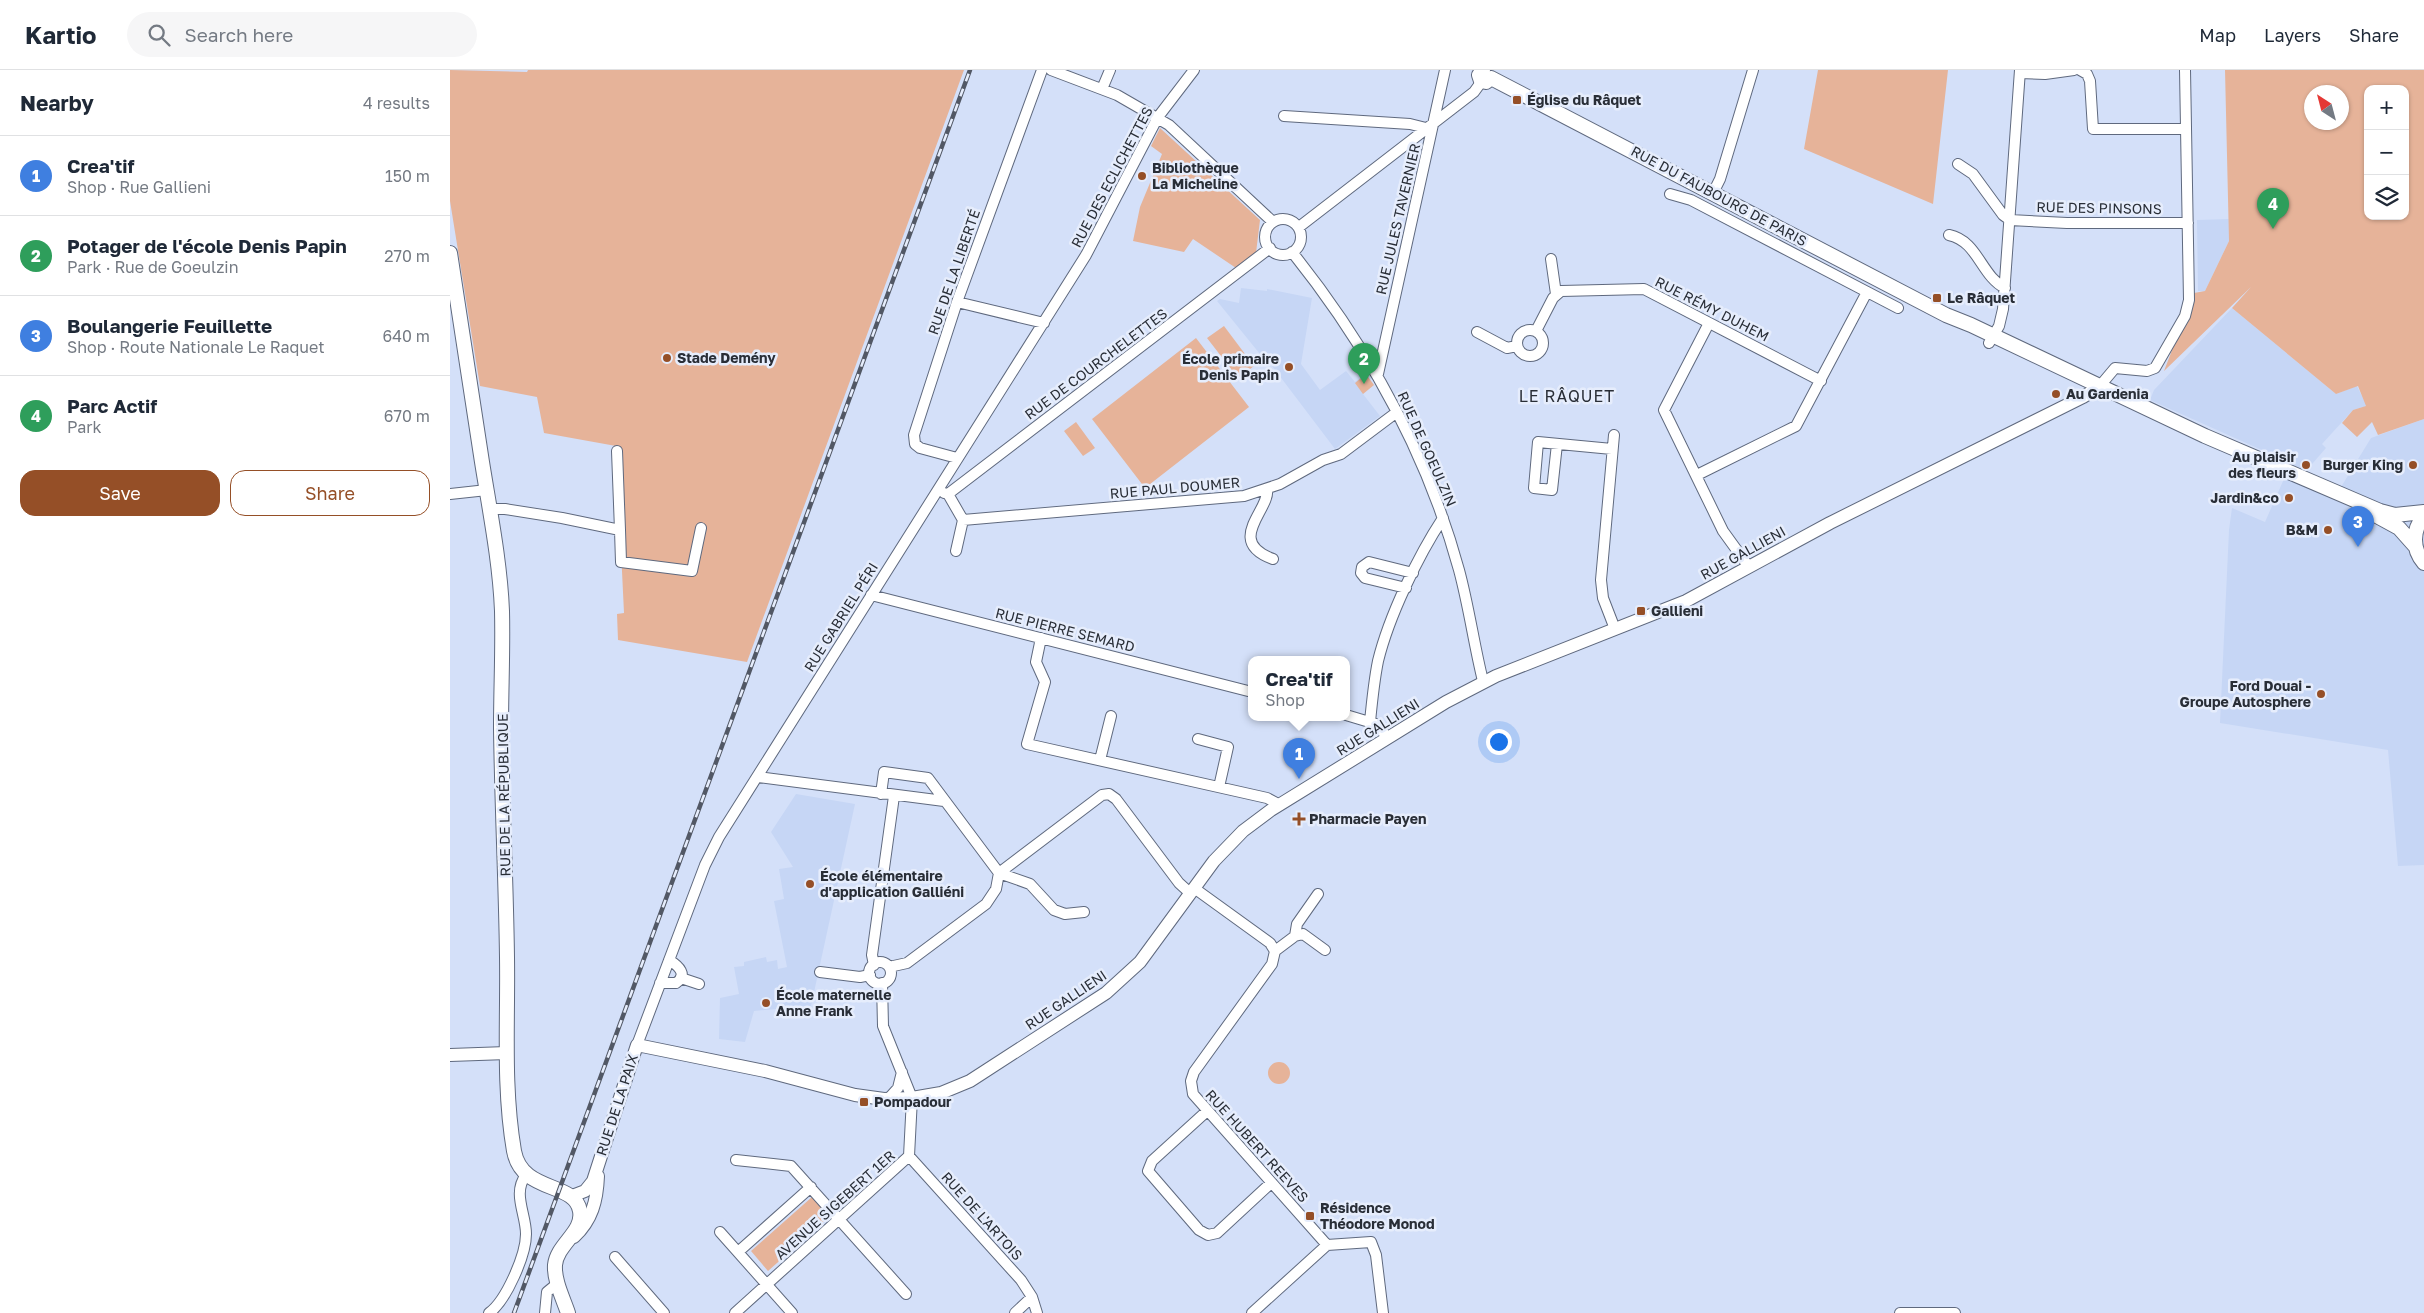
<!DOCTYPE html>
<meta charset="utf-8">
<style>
:root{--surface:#fff;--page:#f6f6f7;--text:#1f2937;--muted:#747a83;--line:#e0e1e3;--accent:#954f27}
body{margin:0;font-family:"Golos Text",sans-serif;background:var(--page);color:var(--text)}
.controls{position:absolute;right:15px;top:15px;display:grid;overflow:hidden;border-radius:10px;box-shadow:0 1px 4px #0004}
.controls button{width:45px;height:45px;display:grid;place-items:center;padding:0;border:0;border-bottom:1px solid var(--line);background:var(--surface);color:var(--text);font:25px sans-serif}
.compass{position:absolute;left:1854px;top:15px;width:45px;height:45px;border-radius:50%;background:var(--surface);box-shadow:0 1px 4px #0004;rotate:324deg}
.you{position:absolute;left:1048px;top:671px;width:18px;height:18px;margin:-12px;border:4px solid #fff;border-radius:50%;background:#1a73e8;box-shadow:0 0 0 8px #1a73e833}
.badge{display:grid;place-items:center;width:32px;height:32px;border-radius:50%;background:var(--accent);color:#fff;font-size:16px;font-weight:700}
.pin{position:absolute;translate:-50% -41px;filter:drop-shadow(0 1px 2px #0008)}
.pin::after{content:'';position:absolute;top:26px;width:18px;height:15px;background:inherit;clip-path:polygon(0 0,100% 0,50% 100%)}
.popup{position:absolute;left:798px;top:586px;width:102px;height:65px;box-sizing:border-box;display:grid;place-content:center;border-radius:10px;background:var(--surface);filter:drop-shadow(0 1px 4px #0005);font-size:16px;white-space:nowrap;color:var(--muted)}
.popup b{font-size:19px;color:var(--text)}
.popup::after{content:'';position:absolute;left:50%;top:100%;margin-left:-10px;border:10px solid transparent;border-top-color:var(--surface)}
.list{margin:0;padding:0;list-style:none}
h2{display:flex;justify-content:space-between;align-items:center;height:65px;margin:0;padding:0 20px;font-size:21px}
h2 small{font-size:16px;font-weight:400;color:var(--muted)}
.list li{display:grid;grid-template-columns:32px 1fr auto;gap:15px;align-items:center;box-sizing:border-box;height:80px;padding:0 20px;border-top:1px solid var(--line)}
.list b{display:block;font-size:19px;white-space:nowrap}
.list p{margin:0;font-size:16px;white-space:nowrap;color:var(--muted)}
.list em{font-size:16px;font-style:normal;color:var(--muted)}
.actions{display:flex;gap:10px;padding:15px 20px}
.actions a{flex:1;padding:11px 0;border:1px solid var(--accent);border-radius:15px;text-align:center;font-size:18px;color:var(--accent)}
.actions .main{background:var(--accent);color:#fff}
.icon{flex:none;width:28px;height:28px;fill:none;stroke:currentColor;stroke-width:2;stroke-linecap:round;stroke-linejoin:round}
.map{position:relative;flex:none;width:1974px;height:1243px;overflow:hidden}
header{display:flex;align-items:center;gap:30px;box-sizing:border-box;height:70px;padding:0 25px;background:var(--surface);border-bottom:1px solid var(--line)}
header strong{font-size:24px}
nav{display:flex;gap:28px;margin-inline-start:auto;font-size:18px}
.search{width:350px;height:45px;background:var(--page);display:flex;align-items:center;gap:12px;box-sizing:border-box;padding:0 18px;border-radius:28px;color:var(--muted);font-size:19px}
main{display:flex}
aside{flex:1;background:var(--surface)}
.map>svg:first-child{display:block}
.built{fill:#c6d6f5}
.green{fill:#e6b399;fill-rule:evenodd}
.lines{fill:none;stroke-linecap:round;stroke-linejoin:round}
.minor-casing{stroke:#5f697e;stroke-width:12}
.tertiary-casing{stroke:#5f697e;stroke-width:14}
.secondary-casing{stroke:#5f697e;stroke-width:16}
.minor{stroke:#fff;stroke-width:10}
.tertiary{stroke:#fff;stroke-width:12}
.secondary{stroke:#fff;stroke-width:14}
.rail-casing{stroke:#525865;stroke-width:4.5}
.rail{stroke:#e6edfc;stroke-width:2.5;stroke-dasharray:8;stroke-linecap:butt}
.poi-dot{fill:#954f27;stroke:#e6edfc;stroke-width:2}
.labels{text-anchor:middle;stroke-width:5;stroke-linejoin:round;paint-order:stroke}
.poi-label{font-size:14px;font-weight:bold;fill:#292e37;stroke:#e6edfc;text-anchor:start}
.street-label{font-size:14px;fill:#292e37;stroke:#e6edfc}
.quarter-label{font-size:16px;letter-spacing:1px;fill:#292e37;stroke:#e6edfc}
</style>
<header>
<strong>Kartio</strong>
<div class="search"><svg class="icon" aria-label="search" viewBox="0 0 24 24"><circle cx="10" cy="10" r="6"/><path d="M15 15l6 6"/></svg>Search here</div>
<nav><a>Map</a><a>Layers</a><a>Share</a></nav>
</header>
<main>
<aside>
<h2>Nearby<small>4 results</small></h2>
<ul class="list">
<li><span class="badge" style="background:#3f7fe0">1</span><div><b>Crea'tif</b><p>Shop · Rue Gallieni</p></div><em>150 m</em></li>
<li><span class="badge" style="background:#2e9e5b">2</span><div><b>Potager de l'école Denis Papin</b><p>Park · Rue de Goeulzin</p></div><em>270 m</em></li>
<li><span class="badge" style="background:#3f7fe0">3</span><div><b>Boulangerie Feuillette</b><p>Shop · Route Nationale Le Raquet</p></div><em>640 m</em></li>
<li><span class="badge" style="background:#2e9e5b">4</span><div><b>Parc Actif</b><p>Park</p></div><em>670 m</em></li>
</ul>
<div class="actions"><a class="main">Save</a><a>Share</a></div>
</aside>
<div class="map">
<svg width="1974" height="1243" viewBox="0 0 1974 1243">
<rect width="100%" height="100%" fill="#d4e0f9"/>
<path class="built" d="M1779,149V171L1755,221H1748L1747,150Z
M791,218L817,221V219L862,228L851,294L870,320L896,301L905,312L916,304L913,324L930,346L885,379L816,288L814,289L767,231L770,229L789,233Z
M1782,238L1886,324L1907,316L1917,336L1903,340L1872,374L1876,378L1856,401L1891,417L1921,368L1974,349V795L1948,796L1938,680L1770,653L1779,460L1782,438L1815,452L1841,393L1700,330L1704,320Z
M346,724L405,734L361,936L304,941L295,972L269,969L270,928L289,924L284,897L294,896V892L316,887L317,892L327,890L328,899L337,897L324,831L334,829L329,799L343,797L321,762Z"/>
<path class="green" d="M0,0L77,2L78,0H514L297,592L168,570L167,544L174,543L166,376L94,363L87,327L30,316L0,131Z
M1368,0H1498L1483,134L1354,79Z
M1775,0H1974V349L1928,365L1922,352L1907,367L1892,353L1903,340L1916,336L1908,316L1886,324L1782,238L1801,217L1714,301L1744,223L1755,221L1779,171ZM1918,19H1955V146H1918ZM1862,22H1892V52H1862Z
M710,58L810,150L806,183L786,198L743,169L734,182L683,171L690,137L712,84L701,76Z
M774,256L804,296L788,308L757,268Z
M746,268L799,337L695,418L642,349Z
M916,304L924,315L913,324L905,313Z
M626,352L645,378L633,386L614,361Z
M818 1003a11 11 0 1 1 22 0a11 11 0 1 1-22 0Z
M362,1127L379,1147L318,1201L301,1181Z"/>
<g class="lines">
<defs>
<path id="minor" d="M601,0L667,25L719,55L823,152
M1630,0L1637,4L1640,11L1643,59H1736
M1570,3L1595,4L1624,0
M652,19L660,0
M834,46L960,54L976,58
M1508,94L1523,104L1553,145L1560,150L1617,153H1738
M1263,123L1270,109L1303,0
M1220,124L1241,130L1448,238
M815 167a18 18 0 1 1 36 0a18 18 0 1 1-36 0Z
M849,157L1024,22L1032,11
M1499,165C1528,171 1531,206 1555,218
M842,182C918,277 977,383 1009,500C1019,537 1024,575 1033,611
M1101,189L1106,224
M507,232L594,253
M1259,253L1214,340L1273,461L1299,497
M1067 273a13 13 0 1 1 26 0a13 13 0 1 1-26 0Z
M1086,261L1103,228L1111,221L1194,219L1371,311
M1027,262L1057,278L1067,276
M1539,273L1549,256L1553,239L1570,0
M928,304L995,0
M1649,317L1665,298L1697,301L1705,298L1735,246L1739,230L1735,0
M1164,365L1151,510L1153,528L1165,559
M1107,374L1102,420L1084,418L1088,372L1162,379
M167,381L170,460
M507,388L470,378L465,374L464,365L507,232L592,0
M1247,405L1346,356L1417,222
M817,419C821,439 774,471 823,489
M494,423L498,424L820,178
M0,424L37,420
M498,424L513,450L794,426L830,414L873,390L891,384L947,342
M39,439H55L112,448L170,460L171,492L242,501L251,458
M506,481L513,450
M956,518L915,508L911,503L912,497L919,492L963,503
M421,525L802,622
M591,568L586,592L595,612L577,674L817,728L830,735
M896,645L926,654L938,668
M920,652C922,631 924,611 928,591C939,546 968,486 993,448
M748,669L778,677L769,717
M650,690L661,646
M308,707L494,731
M431,724L434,702L478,708L549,803L580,814L604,840L615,844L634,842
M549,803L652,725L659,724L666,729L729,813L740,823
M744,818L820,873L825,881L822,894L744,1002L741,1011L743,1024L877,1175L802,1243
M845,866L853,864L875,880
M825,881L845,866L847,854L868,824
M419 903a11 11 0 1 1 22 0a11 11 0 1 1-22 0Z
M424,895L422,885L444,726
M439,897L457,893L536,834L546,819L549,803
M370,902L410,907L420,905
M231,908L249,914
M210,913H226C238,905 229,896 219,890
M187,975L255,795L269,767L636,185L708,47L744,0
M438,1029L448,1018L452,1002
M757,1041L702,1091L698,1101L749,1160L758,1165L767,1163L821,1113
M459,1086L571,1210L582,1227L587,1243
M286,1090L341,1096L456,1224
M270,1162L342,1243
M877,1175L921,1172L926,1185L933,1243
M288,1182L361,1117
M165,1187L214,1243
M39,1243C56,1231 76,1185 76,1164C76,1144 62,1123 76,1105
M95,1243L97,1222L108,1213
M285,1243L459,1086L462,1028L433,956L432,913
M565,1243L582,1227
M1450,1243H1505"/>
<path id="tertiary" d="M0,985L57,983
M122,1126L135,1121L143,1111L187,975L315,1001L405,1025L434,1029L462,1028L491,1023L520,1011L656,923L690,892L764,791L793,761L821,740L996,632L1046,606L1236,531L1380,453L1633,327L1649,317
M124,1167C142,1150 147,1131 148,1106"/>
<path id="secondary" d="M1033,0L1029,5L1031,11L1036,12L1041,8
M1041,8L1496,245L1521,255L1755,366L1930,441L1945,445L1974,442
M0,183C11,253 21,323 32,392C40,442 50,492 52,541C53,580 51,619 51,658C52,735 56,811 57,887C58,952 53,1017 64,1081C72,1124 125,1111 130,1141C134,1162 107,1174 105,1195C104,1211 113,1228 118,1243
M1927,446L1949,458L1965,476
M1974,446C1962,460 1962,479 1974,493"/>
</defs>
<use href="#minor" class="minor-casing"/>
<use href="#tertiary" class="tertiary-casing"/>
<use href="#secondary" class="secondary-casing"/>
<use href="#minor" class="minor"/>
<use href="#tertiary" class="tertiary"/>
<use href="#secondary" class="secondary"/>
<defs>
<path id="rail" d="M64,1243L520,0"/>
</defs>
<use href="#rail" class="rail-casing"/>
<use href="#rail" class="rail"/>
</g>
<g class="poi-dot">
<rect x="1062" y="25" width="10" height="10" rx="2.5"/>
<circle cx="692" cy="106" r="5"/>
<rect x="1482" y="223" width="10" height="10" rx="2.5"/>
<circle cx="217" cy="288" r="5"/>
<circle cx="839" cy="297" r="5"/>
<circle cx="1606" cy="324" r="5"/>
<circle cx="1856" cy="395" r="5"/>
<circle cx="1963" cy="395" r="5"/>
<circle cx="1839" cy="428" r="5"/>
<circle cx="1878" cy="460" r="5"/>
<rect x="1186" y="536" width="10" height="10" rx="2.5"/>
<circle cx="1871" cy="624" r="5"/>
<path d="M846.5 741.5h5v5h5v5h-5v5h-5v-5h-5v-5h5z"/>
<circle cx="360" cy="814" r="5"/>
<circle cx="316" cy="933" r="5"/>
<rect x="409" y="1027" width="10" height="10" rx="2.5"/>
<rect x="855" y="1141" width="10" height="10" rx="2.5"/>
</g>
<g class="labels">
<g class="poi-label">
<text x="1077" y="35">Église du Râquet</text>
<text x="702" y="103">Bibliothèque<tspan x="702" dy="16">La Micheline</tspan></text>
<text x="1497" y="233">Le Râquet</text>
<text x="227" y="293">Stade Demény</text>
<text x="829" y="294" text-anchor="end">École primaire<tspan x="829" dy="16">Denis Papin</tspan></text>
<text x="1616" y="329">Au Gardenia</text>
<text x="1846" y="392" text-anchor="end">Au plaisir<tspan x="1846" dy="16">des fleurs</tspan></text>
<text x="1953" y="400" text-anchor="end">Burger King</text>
<text x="1829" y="433" text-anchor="end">Jardin&amp;co</text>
<text x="1868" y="465" text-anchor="end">B&amp;M</text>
<text x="1201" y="546">Gallieni</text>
<text x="1861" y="621" text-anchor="end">Ford Douai -<tspan x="1861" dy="16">Groupe Autosphere</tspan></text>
<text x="859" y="754">Pharmacie Payen</text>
<text x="370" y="811">École élémentaire<tspan x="370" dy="16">d'application Galliéni</tspan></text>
<text x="326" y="930">École maternelle<tspan x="326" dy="16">Anne Frank</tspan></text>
<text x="424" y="1037">Pompadour</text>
<text x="870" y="1143">Résidence<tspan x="870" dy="16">Théodore Monod</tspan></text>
</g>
<g class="street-label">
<text transform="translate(662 107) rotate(-62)" y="5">RUE DES ECLICHETTES</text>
<text transform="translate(1269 126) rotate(28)" y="5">RUE DU FAUBOURG DE PARIS</text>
<text transform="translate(1649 138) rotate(1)" y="5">RUE DES PINSONS</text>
<text transform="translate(948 149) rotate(-77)" y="5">RUE JULES TAVERNIER</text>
<text transform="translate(504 202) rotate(-71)" y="5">RUE DE LA LIBERTÉ</text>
<text transform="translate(1262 239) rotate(27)" y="5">RUE RÉMY DUHEM</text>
<text transform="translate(646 294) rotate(-37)" y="5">RUE DE COURCHELETTES</text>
<text transform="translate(977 379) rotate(66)" y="5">RUE DE GOEULZIN</text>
<text transform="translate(725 418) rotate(-5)" y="5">RUE PAUL DOUMER</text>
<text transform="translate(1293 483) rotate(-29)" y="5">RUE GALLIENI</text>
<text transform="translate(391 547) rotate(-58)" y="5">RUE GABRIEL PÉRI</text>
<text transform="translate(615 560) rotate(14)" y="5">RUE PIERRE SEMARD</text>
<text transform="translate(928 657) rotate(-32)" y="5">RUE GALLIENI</text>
<text transform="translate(54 725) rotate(-91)" y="5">RUE DE LA RÉPUBLIQUE</text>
<text transform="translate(616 930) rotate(-34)" y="5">RUE GALLIENI</text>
<text transform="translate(167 1035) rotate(-72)" y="5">RUE DE LA PAIX</text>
<text transform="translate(807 1076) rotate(48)" y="5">RUE HUBERT REEVES</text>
<text transform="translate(385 1135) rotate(-42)" y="5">AVENUE SIGEBERT 1ER</text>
<text transform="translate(532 1146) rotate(48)" y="5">RUE DE L'ARTOIS</text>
</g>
<g class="quarter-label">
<text x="1117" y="332">LE RÂQUET</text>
</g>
</g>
</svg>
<div class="controls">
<button>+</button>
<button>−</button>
<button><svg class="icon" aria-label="layers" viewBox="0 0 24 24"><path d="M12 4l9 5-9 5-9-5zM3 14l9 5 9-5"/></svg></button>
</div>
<svg class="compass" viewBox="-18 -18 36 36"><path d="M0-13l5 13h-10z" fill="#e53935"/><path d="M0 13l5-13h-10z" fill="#747a83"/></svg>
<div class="you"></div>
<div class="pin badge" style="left:849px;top:709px;background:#3f7fe0">1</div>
<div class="popup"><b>Crea'tif</b>Shop</div>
<div class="pin badge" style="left:914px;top:314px;background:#2e9e5b">2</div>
<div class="pin badge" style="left:1908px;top:477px;background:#3f7fe0">3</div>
<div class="pin badge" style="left:1823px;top:159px;background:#2e9e5b">4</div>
</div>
</main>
